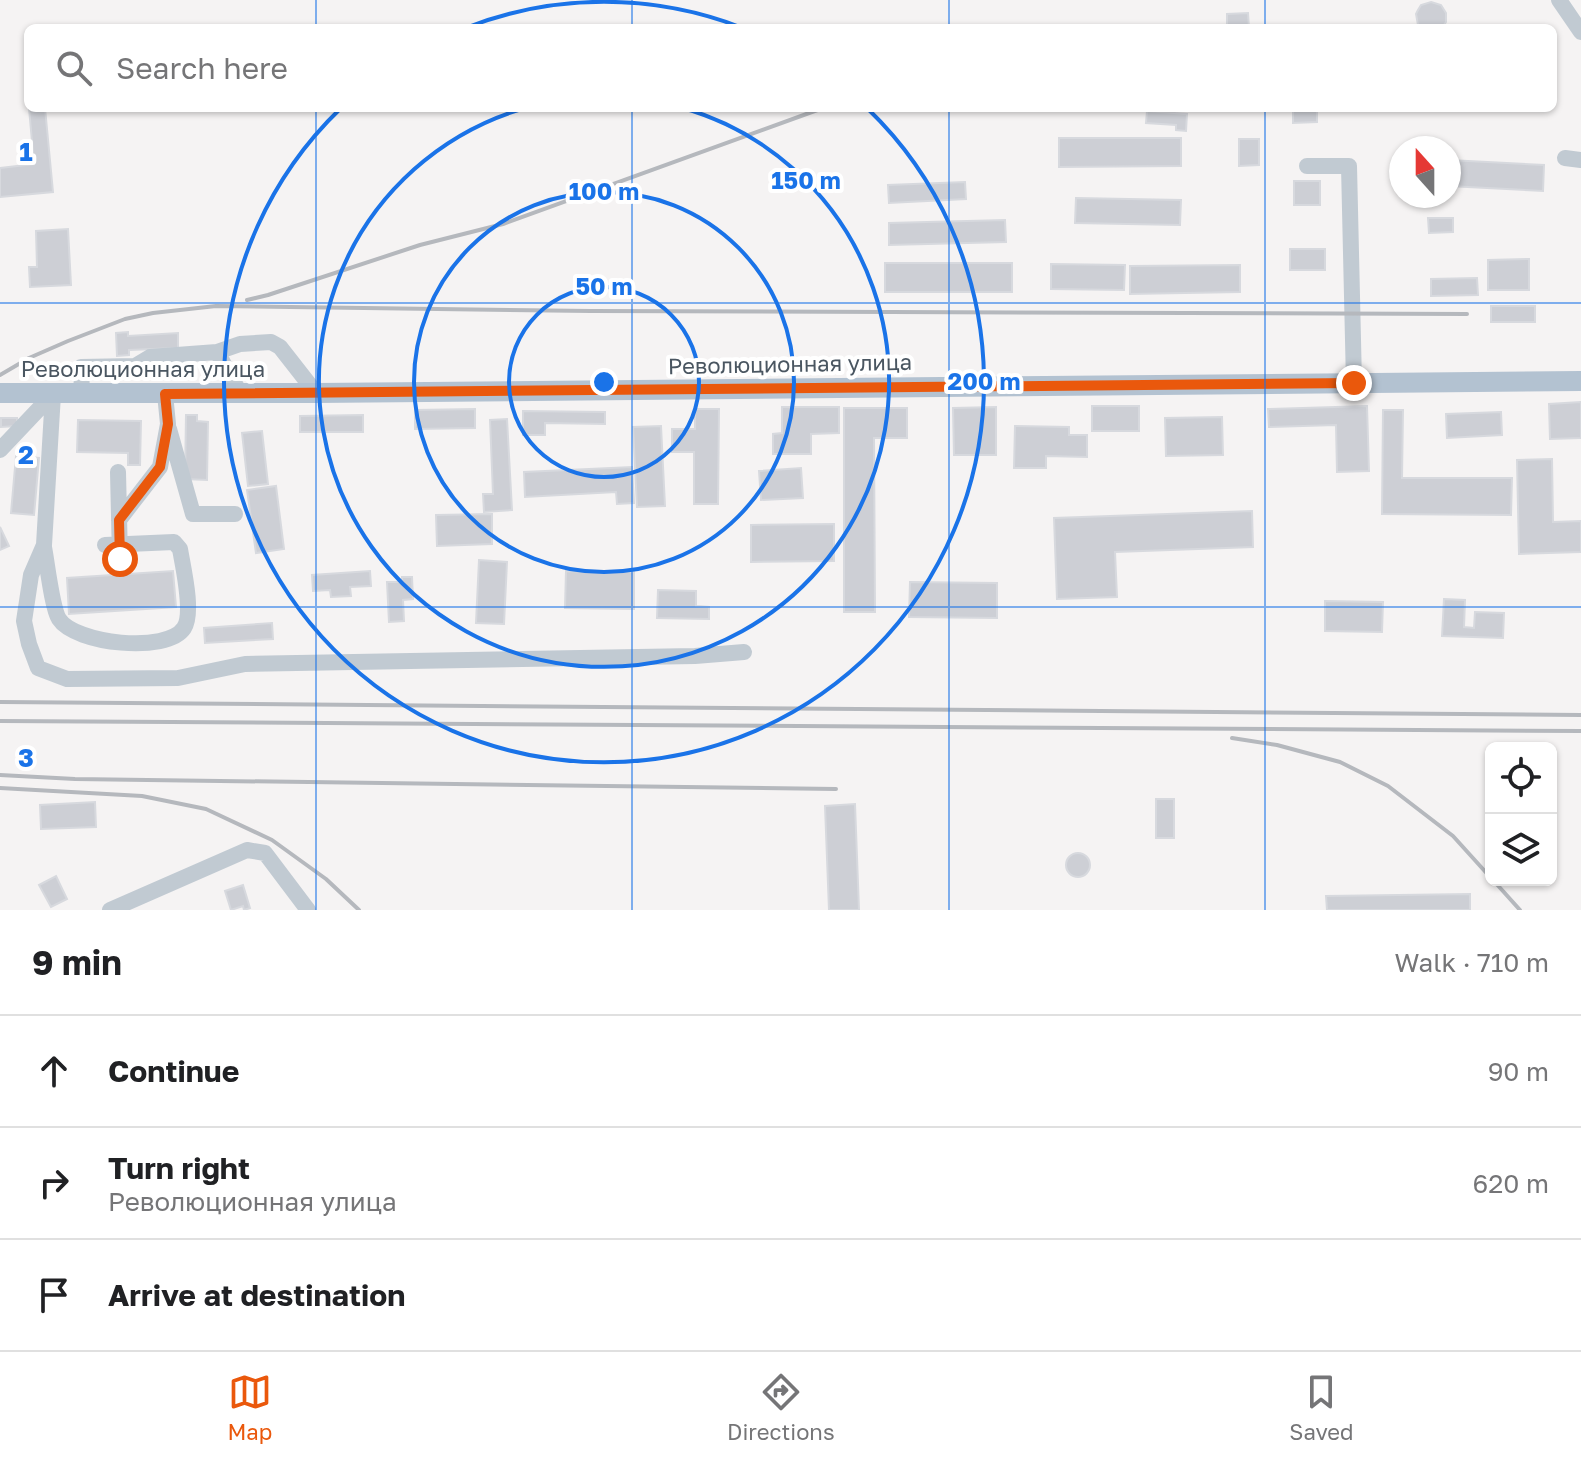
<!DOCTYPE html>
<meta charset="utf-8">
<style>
:root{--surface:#fff;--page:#f6f6f6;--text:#202124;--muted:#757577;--line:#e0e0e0;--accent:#ea580c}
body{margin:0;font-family:"Golos Text",sans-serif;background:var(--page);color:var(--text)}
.controls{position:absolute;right:24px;bottom:24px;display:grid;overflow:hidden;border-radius:12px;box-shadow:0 2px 6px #0004}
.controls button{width:72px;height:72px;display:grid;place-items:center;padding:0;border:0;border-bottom:2px solid var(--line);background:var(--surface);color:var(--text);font:40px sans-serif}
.compass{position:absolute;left:1389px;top:136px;width:72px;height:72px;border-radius:50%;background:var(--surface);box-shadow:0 2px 6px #0004;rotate:339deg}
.stop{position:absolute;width:24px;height:24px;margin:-18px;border:6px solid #ea580c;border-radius:50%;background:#fff}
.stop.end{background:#ea580c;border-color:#fff;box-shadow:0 2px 8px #0008}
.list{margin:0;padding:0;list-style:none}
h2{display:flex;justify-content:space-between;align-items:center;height:104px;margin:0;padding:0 32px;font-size:34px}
h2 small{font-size:26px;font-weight:400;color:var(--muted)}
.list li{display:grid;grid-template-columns:52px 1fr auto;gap:24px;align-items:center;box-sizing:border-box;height:112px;padding:0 32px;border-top:2px solid var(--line)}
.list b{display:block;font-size:30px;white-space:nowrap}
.list p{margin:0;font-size:26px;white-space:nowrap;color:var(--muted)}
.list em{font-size:26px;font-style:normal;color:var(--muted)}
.icon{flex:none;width:44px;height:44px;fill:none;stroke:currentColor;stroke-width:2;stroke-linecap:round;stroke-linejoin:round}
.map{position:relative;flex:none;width:1581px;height:910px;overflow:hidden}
.search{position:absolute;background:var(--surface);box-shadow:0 2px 6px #0004;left:24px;right:24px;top:24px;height:88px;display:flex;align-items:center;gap:20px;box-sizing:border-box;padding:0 28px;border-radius:12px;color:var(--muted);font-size:30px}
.sheet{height:440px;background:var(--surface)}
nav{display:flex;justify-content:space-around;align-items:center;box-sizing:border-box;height:112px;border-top:2px solid var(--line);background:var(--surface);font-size:22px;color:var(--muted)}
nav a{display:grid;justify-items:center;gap:4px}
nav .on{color:var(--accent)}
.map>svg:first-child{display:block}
.building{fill:#cdcfd5;stroke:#d7d9de;stroke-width:2}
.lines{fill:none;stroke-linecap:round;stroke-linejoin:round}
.minor{stroke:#c1cad2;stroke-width:16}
.major{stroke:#b3c2d1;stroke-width:20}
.rail{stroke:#b5b8bd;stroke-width:4}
.route{stroke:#ea580c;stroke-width:10}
.grid{fill:none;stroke:#1a73e8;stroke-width:2;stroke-opacity:0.55}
.ring{fill:none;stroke:#1a73e8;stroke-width:4}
.labels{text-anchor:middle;stroke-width:8;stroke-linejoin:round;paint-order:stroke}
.street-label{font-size:22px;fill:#4a5661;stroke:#fff}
.grid-label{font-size:26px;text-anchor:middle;font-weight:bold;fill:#1a73e8;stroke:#fff;stroke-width:8;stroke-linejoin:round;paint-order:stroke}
.centre{fill:#1a73e8;stroke:#fff;stroke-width:4}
.ring-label{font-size:24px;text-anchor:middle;font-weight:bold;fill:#1a73e8;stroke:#fff;stroke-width:8;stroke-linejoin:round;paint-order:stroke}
</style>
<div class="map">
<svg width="1581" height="910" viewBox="0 0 1581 910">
<rect width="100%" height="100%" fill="#f5f3f3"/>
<path class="building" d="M1431,2L1441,5L1446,13V22L1442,28H1421L1418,25L1416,14L1418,10L1421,5Z
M1248,13L1249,28H1227V14Z
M29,108H45L53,192L0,197V168L34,164Z
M1293,108H1317V122L1293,123Z
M1147,111L1187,114L1186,131L1176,130V125L1146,123Z
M1059,138H1181V166L1059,167Z
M1239,139H1259V165L1239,166Z
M1449,160L1544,165L1543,191L1449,186Z
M1294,181H1320V205H1294Z
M965,182L966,199L889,203L888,185Z
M1076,198L1181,200L1180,225L1075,223Z
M1428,218H1453V232L1429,233Z
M1005,220L1006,242L889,245V223Z
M68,229L71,285L30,287L29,267H37L36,231Z
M1290,249H1325V270H1290Z
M1529,259V290H1488V260Z
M885,263H1012V292H885Z
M1051,264L1125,265L1124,290L1051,289Z
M1240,265V292L1130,294V266Z
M1477,278L1478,295L1431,296V279Z
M1491,306H1535V322H1491Z
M128,332V336L178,333V348L129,350V355L117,356L116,333Z
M1581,402V438L1550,439L1549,404Z
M1092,406H1139V431H1092Z
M1367,406L1369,471L1337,472L1336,425L1269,427L1268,409Z
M782,407H839V433L811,434V454H773V434L782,433Z
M996,407V455H954L953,408Z
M844,408H907V438H874L875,612H844Z
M475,409V428L415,429V410Z
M695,409H719L718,504H694V452H672V429H695Z
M1383,410H1403L1402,478H1512L1511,515L1382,514Z
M523,411L605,412V424L545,423V435H523Z
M1501,412L1502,435L1447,438L1446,414Z
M186,415H197V421L208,422L207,480L185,479Z
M363,415V432H300V416Z
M1222,417L1223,455L1166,456L1165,418Z
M1,418H17V426L1,427Z
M507,419L512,510L484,512L483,494H493L490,420Z
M78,420L141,421L140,465H128V453L77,452Z
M661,426L665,506L637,507L633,427Z
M1015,426L1069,427V435H1087V457L1046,456V468H1014Z
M262,431L268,484L248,486L242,433Z
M16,456L39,458L34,515L11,513Z
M1552,459L1553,522L1581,521V552L1519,554L1517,460Z
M632,467L634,503L617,504L616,492L525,497L524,472Z
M801,468L803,498L761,500L759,471Z
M276,486L284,549L256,553L247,490Z
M1252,511L1253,547L1115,552L1117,597L1057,599L1054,518Z
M492,514V544L437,546L436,515Z
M834,524V561L751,562V525Z
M0,527L9,546L0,550Z
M479,560L507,562L504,624L476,623Z
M173,571L176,607L69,614L67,578Z
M370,571L371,586L350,587L351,596L331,597L330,590L313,591L312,575Z
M566,571L634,572V609L565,608Z
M402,577H412L413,599L403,600L404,621L389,622L387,582H402Z
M910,582L997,583V618L909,617Z
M658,590L696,591V606L709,607V619L657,618Z
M1444,599L1465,600L1464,627L1474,628L1475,612L1504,613L1503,638L1442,636Z
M1325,601L1383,602L1382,632L1325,631Z
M272,623L273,639L205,643L204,628Z
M1156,799H1174V838H1156Z
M95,802L96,827L41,829L40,805Z
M855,804L859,910H829L825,806Z
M1066 865a12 12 0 1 1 24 0a12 12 0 1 1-24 0Z
M56,876L67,899L51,907L39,885Z
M243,885L250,908L244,910L243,906L231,910L225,891Z
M1470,894V910H1327L1326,896Z"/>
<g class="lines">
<path class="minor" d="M1559,0L1581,32
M1565,158L1581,160
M1307,166H1349L1354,383
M217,352L240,393
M53,394L44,545L31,575L24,621L29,644L38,668L67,679L178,678L245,664L695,656L744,652
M82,394L81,367L135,366L150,357L217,352L240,344L271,342L280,347L316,393
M169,429L193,514H235
M0,450L53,394
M118,472L120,559
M119,520L160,467L168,424L165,394
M44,547C47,562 52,608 59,619C75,644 167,654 184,628C194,613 183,567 180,549L174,542L105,545
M110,910L247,850L265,853L308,910"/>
<path class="major" d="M0,393H316L1581,381"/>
<path class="rail" d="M247,300L268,295L420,245L503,224L823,108
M0,375L29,358L68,341L125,319L153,313L216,306L591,311L1467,314
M0,702L1581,715
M0,721L1581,731
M1232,738L1277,745L1340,762L1388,786L1453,836L1491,878
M0,775L75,779L836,789
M0,788L142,796L206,809L272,840L326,879L359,910
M1493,880L1520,910"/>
</g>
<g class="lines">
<path class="route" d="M120,559L119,520L160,467L168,424L165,394L1354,383"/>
</g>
<path class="grid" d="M316,0V28M632,0V28M949,0V28M1265,0V28M316,108V910M632,108V910M949,108V910M1265,108V910M0,303H1581M0,607H1581"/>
<g class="ring">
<circle cx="604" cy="382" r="95"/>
<circle cx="604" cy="382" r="190"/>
<path d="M683 108A285 285 0 1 1 525 108"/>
<path d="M468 27A380 380 0 0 1 740 27M868 109A380 380 0 1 1 340 109"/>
</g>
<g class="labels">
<g class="street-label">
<text transform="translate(790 364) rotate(-1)" y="8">Революционная улица</text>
<text x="143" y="377">Революционная улица</text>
</g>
</g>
<g class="grid-label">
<text x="26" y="161">1</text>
<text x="26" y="464">2</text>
<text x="26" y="767">3</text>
</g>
<circle cx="604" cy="382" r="12" class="centre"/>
<g class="ring-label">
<text x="806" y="189">150 m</text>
<text x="604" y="200">100 m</text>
<text x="604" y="295">50 m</text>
<text x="984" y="390">200 m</text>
</g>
</svg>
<div class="controls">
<button><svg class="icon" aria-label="locate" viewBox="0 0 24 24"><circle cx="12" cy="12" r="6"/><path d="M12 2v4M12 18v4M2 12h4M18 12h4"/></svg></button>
<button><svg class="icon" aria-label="layers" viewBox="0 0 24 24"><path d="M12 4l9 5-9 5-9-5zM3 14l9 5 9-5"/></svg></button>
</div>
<svg class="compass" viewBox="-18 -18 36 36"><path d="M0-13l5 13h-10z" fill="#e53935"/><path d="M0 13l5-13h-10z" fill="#757577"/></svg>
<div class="stop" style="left:120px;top:559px"></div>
<div class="stop end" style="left:1354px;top:383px"></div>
<div class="search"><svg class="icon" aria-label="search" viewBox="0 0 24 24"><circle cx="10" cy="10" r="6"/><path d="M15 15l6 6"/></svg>Search here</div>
</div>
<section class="sheet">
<h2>9 min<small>Walk · 710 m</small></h2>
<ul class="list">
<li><svg class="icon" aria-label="ahead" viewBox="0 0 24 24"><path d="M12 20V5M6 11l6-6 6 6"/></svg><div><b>Continue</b></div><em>90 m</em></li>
<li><svg class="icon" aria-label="right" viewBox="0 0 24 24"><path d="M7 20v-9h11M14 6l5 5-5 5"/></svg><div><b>Turn right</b><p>Революционная улица</p></div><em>620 m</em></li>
<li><svg class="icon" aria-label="arrive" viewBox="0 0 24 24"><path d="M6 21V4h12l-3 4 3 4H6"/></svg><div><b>Arrive at destination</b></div></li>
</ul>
</section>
<nav>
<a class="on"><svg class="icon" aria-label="map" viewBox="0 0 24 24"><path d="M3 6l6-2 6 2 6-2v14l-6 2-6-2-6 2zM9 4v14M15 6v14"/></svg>Map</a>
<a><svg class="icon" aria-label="directions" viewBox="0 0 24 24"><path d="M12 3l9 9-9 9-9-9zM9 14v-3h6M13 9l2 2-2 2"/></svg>Directions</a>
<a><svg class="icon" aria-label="saved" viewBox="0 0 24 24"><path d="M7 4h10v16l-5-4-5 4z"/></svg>Saved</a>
</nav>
